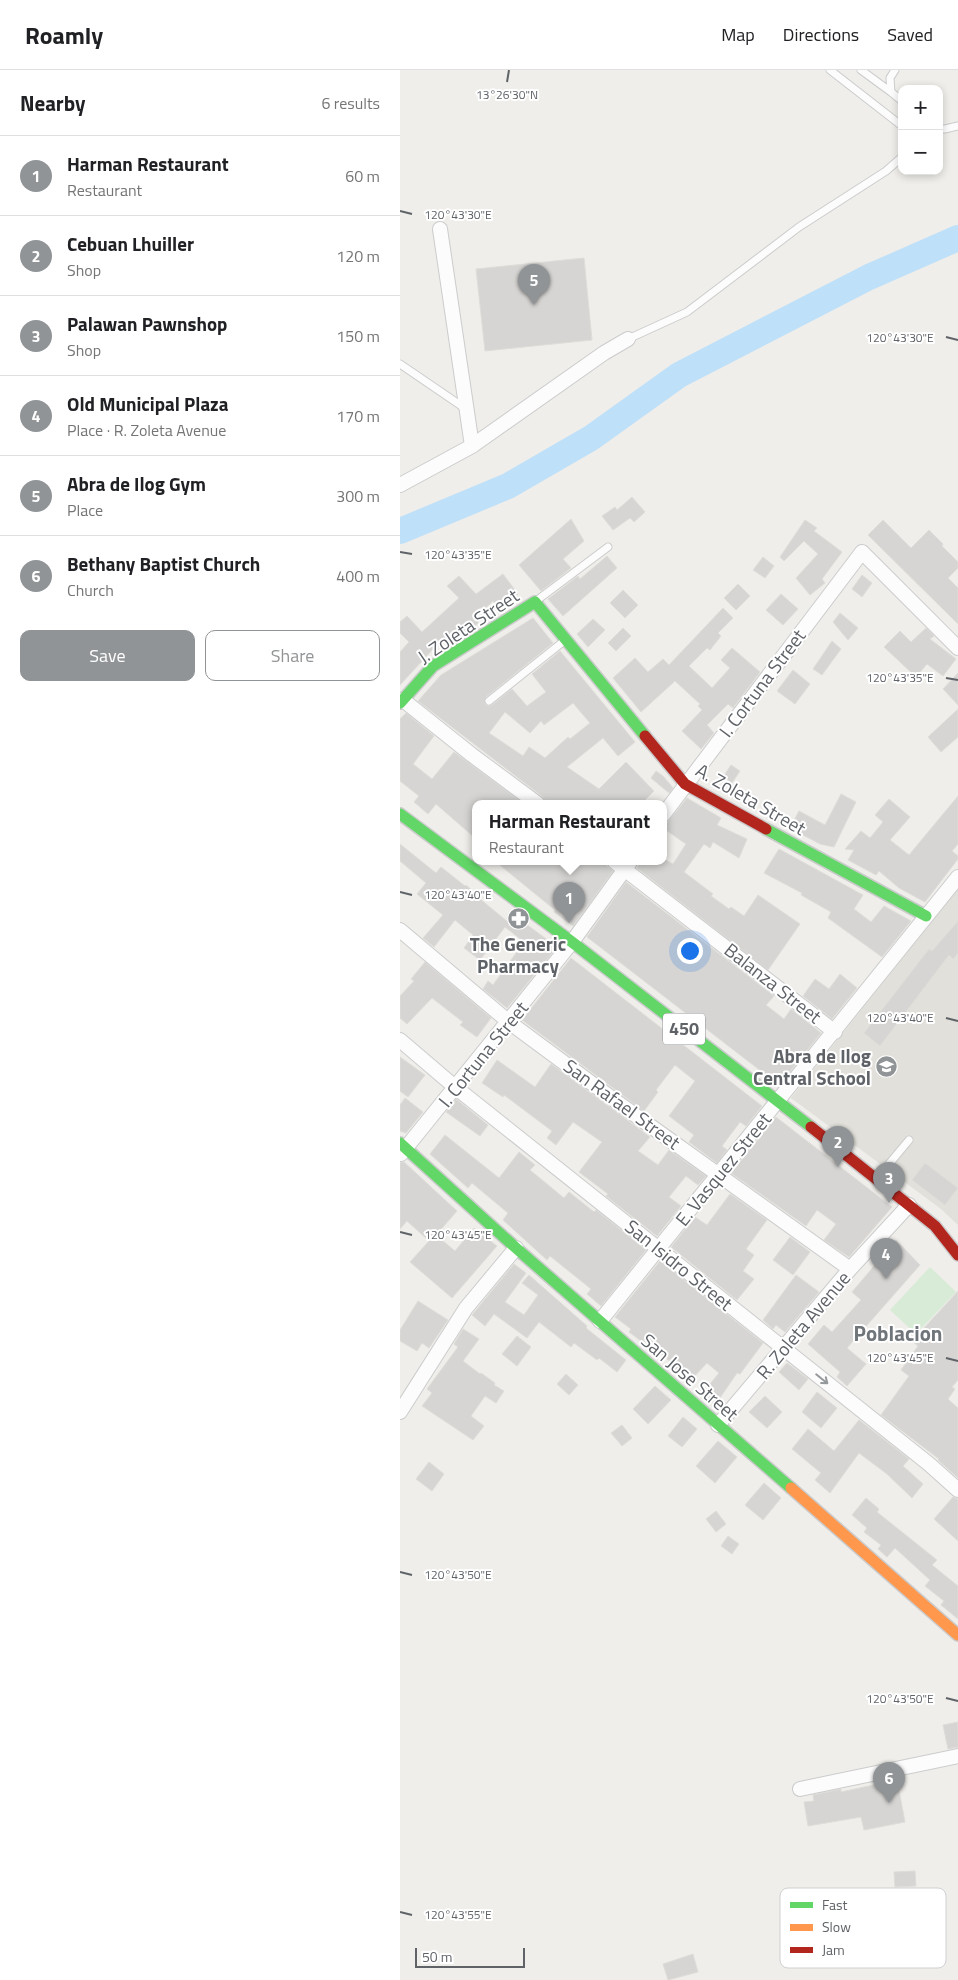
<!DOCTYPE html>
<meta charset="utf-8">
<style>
:root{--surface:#fff;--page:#f2f2f2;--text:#202124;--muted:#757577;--line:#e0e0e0;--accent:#919496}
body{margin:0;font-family:"Titillium Web",sans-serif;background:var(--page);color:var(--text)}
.controls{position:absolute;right:15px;top:15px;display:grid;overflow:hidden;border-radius:10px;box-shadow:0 2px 8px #0003}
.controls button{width:45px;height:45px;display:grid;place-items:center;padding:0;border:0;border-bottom:1px solid var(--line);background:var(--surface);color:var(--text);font:25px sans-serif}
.scale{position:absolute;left:15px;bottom:12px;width:110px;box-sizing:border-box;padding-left:5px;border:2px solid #5f6368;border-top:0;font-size:14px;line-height:18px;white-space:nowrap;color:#5f6368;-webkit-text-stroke:4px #fff;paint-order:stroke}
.you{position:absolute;left:289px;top:880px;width:18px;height:18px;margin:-12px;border:4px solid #fff;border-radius:50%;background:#1a73e8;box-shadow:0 0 0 8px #1a73e833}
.badge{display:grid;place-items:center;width:32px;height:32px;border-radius:50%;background:var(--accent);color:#fff;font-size:16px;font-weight:700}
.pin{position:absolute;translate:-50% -41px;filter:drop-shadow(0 1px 2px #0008)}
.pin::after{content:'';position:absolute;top:26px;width:18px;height:15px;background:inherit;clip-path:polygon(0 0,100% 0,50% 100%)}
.popup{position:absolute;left:72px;top:730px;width:195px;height:65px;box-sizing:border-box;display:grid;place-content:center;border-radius:10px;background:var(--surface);filter:drop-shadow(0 1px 4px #0005);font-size:16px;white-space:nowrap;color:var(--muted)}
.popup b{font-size:19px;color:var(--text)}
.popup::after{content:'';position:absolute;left:50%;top:100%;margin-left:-10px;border:10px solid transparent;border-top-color:var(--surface)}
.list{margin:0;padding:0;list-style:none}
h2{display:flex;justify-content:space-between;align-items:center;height:65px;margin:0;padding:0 20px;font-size:21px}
h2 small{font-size:16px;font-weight:400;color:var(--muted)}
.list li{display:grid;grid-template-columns:32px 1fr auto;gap:15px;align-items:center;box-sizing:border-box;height:80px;padding:0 20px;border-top:1px solid var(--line)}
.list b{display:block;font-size:19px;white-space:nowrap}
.list p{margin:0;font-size:16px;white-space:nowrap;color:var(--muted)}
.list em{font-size:16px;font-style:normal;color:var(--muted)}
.actions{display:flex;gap:10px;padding:15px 20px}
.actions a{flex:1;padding:11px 0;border:1px solid var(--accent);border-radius:10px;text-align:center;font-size:18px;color:var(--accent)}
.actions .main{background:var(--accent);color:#fff}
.map{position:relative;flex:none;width:558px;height:1910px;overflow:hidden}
header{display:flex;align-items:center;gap:30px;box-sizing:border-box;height:70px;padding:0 25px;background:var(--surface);border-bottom:1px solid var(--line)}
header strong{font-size:24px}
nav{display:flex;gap:28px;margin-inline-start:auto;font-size:18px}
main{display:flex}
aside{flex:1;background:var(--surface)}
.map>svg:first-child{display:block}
.education{fill:#e2e0da}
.green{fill:#d8ebd6}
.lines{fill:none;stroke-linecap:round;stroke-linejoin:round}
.river{stroke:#bfe0f9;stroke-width:26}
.building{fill:#d6d5d3;stroke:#deddd9;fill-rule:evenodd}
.lane-casing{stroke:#cbcccc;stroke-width:9}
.street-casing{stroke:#cbcccc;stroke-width:16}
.fast-casing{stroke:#cacacb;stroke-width:14}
.slow-casing{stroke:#cacacb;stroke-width:14}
.jam-casing{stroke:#cacacb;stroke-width:14}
.lane{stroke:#fdfcfc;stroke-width:7}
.street{stroke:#fdfcfc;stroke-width:14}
.fast{stroke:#63d668;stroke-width:11}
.slow{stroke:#ff974d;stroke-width:11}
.jam{stroke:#b3261e;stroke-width:11}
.oneway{stroke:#96999c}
.ticks{fill:none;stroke:#5f6368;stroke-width:2}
.labels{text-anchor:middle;stroke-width:4;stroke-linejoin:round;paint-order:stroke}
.shield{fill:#fff;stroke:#8f9295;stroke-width:1}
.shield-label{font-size:18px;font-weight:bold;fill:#5f6368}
.street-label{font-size:19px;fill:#5f6368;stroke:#fff}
.poi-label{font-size:19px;font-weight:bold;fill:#5f6368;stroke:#fff}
.quarter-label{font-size:21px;font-weight:bold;fill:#70757a;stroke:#fff}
.key{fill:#fff;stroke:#cfd0d2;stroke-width:1}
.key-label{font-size:14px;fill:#5f6368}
.ticks-label{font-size:12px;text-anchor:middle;fill:#5f6368;stroke:#fff;stroke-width:4;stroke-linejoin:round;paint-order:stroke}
</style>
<header>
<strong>Roamly</strong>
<nav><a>Map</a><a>Directions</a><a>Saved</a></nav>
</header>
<main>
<aside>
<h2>Nearby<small>6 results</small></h2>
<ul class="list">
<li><span class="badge">1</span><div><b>Harman Restaurant</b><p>Restaurant</p></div><em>60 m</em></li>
<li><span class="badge">2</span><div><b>Cebuan Lhuiller</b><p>Shop</p></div><em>120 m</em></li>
<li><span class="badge">3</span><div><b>Palawan Pawnshop</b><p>Shop</p></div><em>150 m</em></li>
<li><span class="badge">4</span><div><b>Old Municipal Plaza</b><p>Place · R. Zoleta Avenue</p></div><em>170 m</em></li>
<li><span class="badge">5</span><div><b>Abra de Ilog Gym</b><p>Place</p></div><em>300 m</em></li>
<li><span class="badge">6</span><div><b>Bethany Baptist Church</b><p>Church</p></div><em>400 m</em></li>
</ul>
<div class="actions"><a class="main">Save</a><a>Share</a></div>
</aside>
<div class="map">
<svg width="558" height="1910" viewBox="0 0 558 1910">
<rect width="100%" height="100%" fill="#efeeea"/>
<path class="education" d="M558,819V1155L541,1139L391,1028Z"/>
<path class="green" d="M530,1197L556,1222L516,1264L490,1240Z"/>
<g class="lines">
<path class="river" d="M0,461L108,416L191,368L279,305L469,207L558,168"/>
</g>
<path class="building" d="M184,188L192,270L85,281L76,199Z
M232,427L245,442L234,452L230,448L213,460L202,446L215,437L217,440Z
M171,449L184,471L163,489L171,498L141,521L119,495Z
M405,450L417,458L414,461L442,482L422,509L425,513L410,525L396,508L418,484L404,471L384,491L380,487Z
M483,450L511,478L529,460L543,474L542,476L558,492V498L548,508L558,518V554L468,465Z
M207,486L217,498L163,546L148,529L178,506L180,509Z
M363,487L374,496L365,508L353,500Z
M103,504L118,524L107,532L109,534L100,540L93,531L75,548L79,553L60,565L56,559L34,578L0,615V582L9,572L0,563V552L7,546L22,562L59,528L47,516L59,506L76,524Z
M462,505L472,513L462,527L452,519Z
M338,514L350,526L336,540L324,528Z
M223,520L238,535L225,548L210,533Z
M381,524L398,539L383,555L366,540Z
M323,538L333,548L318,563L321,566L310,580L307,578L289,596L312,618L330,598L321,590L332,578L360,602L333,638L328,634L307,655L314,663L301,679L282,661L302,640L298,636L300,634L275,611L241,642L213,608L235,588L248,602L263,589L269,595Z
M440,543L458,558L448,570L433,552Z
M133,548L153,573L86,627L85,634L88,636L92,635L112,619L127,636L146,622L132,604L160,581L235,672L218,686L203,668L167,697L199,719L226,692L254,721L241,734H147L143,727L18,631L41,605ZM173,633L190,653L170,669L168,667L145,688L129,677L123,686L89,663L105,642L130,663L141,651L144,655Z
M193,549L205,560L188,577L177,564Z
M223,558L231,566L216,581L208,573Z
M526,558L534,566L530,569L556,589L543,606L527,594L516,607L484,577L500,561L511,572Z
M432,571L441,579L422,605L413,599Z
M393,600L410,614L395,634L377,621Z
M558,603V635L543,619Z
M558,639V667L541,682L528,667Z
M6,643L34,666L13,694L32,709L54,682L124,734H75V768L36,734L28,744L14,732L19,726L0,711V649Z
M331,695L340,701L332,713L323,707Z
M256,701L263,706L273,718L269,723L251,708Z
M441,724L456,732L434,777L420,774L390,758L399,741L425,755Z
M558,726V774L552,781L558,786V789L525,832L499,818L479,801L476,805L448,790L454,780L445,779L461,761L470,768L483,752L475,745L489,729L510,747L490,770L509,785Z
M287,728L321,748L317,755L347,769L339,788L313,772L310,778L304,774L284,802L313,824L311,826L329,839L331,837L344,846L358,825L400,854L368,900L237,798L240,792H263L264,789L273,794L286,774L263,758Z
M0,774L36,803L41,797L65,816L66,815L75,823L74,824L108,852L114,845L157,877L107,938L83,919L88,911L93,915L124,872L105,857L80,890L64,878L73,865L55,850L34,877L23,868L43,845L17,824L26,813L0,791Z
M379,779L463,825L454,839L471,852L484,836L511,851L482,887L428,848L431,842L401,825L402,823L364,803Z
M96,792H206L207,796L213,801L173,856L154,842L155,840Z
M226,812L374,926L366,935L384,949L391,939L421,963L379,1015L187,867Z
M558,851V883L553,889L549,885L480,976L464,963L529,879L532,881Z
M171,888L362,1036L346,1056L340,1052L322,1076L327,1080L317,1093L289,1072L294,1065L269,1046L295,1011L275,995L256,1020L258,1022L244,1041L122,950Z
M25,892L91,948L77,967L60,955L63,952L32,928L7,954L0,948V926L14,911L11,909Z
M440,904L457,918L432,949L403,926L415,909L429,919Z
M0,987L25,1005L8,1027L0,1021Z
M97,990L135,1017L151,994L250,1067L238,1081L258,1095L269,1080L306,1106L298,1115L286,1106L269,1127L281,1136L257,1166L206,1126L208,1124L179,1102L202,1072L173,1052L156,1075L147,1068L152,1061L104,1025L103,1027L82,1013Z
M5,1028L23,1042L6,1063L0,1061V1035Z
M56,1029L88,1055L80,1066L46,1042Z
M376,1047L492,1137L449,1187L424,1170L436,1154L417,1140L406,1156L331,1103Z
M45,1065L99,1108L119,1082L135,1095L130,1100L164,1128L169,1122L194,1142L196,1140L246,1180L201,1236L187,1224L191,1219L150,1186L147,1190L103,1150L108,1143L72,1113L68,1118L30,1084Z
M4,1092L57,1141L36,1165L55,1181L74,1158L97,1176L52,1228L10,1192L29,1171L7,1151L0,1159V1093Z
M525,1093L558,1118L545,1135L512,1110Z
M330,1124L367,1150L346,1179L354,1185L343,1201L354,1209L337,1230L271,1177L295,1147L307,1155Z
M390,1167L410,1182L393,1205L373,1190Z
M496,1170L520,1195L447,1278L466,1294L447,1316L437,1307L440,1302L408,1274L424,1255L432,1262L461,1230L452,1222Z
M260,1191L363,1273L340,1304L337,1303L315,1335L301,1325L319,1303L307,1293L288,1313L270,1297L272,1293L242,1270L241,1271L229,1262L231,1259L215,1247Z
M114,1194L126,1203L105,1232L124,1245L138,1225L122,1213L129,1205L187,1256L186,1258L226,1290L217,1302L199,1288L197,1290L174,1273L171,1277L139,1252L127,1268L94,1244L85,1256L72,1245Z
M396,1205L419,1222L385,1262L376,1255L373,1259L363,1250Z
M558,1221V1310L552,1317L555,1319L548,1329L558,1338V1408L538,1390L539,1389L481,1345L509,1306L501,1300L518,1276L512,1271Z
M18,1231L48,1250L29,1278L22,1273L17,1281L0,1271V1260Z
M63,1259L79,1269L63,1291L80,1304L81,1303L95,1313L94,1315L104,1321L96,1333L85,1326L71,1346L84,1356L73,1370L22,1336L32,1323L27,1319L58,1277L54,1274Z
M117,1266L131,1277L117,1296L102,1284Z
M387,1293L408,1309L399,1320L379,1302Z
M166,1304L178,1315L169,1325L157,1314Z
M255,1316L271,1330L248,1354L233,1339Z
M417,1322L437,1338L421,1358L402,1342Z
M365,1326L382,1342L367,1358L349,1342Z
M283,1347L297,1359L282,1377L268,1366Z
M459,1350L509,1389L503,1396L523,1414L512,1428L487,1404L459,1383L430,1423L415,1410L421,1403L392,1379L408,1359L434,1381Z
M222,1355L232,1368L222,1376L211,1363Z
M318,1371L337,1387L315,1413L296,1396Z
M29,1392L44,1404L32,1421L16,1409Z
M364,1413L381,1428L363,1450L345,1435Z
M553,1427L558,1429V1471L534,1449Z
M466,1428L479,1439L477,1442L537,1490L532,1495L558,1516V1549L541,1535L544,1531L525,1516L530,1510L495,1478L487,1487L478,1479L481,1475L464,1462L467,1458L452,1445Z
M316,1441L326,1454L316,1462L306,1449Z
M328,1466L339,1474L332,1484L321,1476Z
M558,1652V1677L548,1679L543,1655Z
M497,1710L505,1752L464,1760L461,1747L408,1756L404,1732L414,1731L413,1725L441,1719V1722Z
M515,1801L516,1816L495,1817L494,1802Z
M293,1884L298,1902L268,1910L263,1894Z"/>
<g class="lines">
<defs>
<path id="lane" d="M430,0L502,56
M461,0L491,22
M495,0L490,8L491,22L502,31
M539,59H545L558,56
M228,269L287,242L399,157L486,101L502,87
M0,294L66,339
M136,531L208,477
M89,631L164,571
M479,1106L509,1070"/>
<path id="street" d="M40,159L72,376
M0,415L72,376L204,283L228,269
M3,630L72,685L138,734
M263,745L462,482L558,578
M215,792L435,962
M0,860L109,952L217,1032L450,1199
M0,970L55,1017L529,1394L558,1420
M1,1084L172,872L230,792
M200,1251L558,807
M0,1342L66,1238L116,1178
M318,1355L450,1199L509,1135
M400,1719L558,1686"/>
<path id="fast" d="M0,633L33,596L135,532L245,666
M0,744L172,872L411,1057
M366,759L526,846
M0,1073L116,1178L391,1418"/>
<path id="slow" d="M391,1418L558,1565"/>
<path id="jam" d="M245,666L285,714L366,759
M411,1057L535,1156L558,1185"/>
</defs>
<use href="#lane" class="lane-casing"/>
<use href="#street" class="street-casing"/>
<use href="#fast" class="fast-casing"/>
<use href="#slow" class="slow-casing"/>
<use href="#jam" class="jam-casing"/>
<use href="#lane" class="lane"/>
<use href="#street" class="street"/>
<use href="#fast" class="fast"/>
<use href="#slow" class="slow"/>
<use href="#jam" class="jam"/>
</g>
<defs><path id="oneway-shaft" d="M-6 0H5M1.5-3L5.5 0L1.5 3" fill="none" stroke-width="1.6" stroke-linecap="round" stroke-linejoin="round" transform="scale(1.25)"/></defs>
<use class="oneway" href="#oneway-shaft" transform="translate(422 1309) rotate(39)"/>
<path class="ticks" d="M107,12L109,0M0,141L12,144M546,267L558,270M0,482L12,484M546,608L558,610M0,822L12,825M546,948L558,951M0,1162L12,1165M546,1288L558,1291M0,1502L12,1505M546,1628L558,1631M0,1842L12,1845"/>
<defs>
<symbol id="pharmacy-disc" viewBox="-11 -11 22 22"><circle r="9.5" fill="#919496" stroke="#fff"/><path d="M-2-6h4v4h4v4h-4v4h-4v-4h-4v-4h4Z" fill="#fff"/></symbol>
<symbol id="school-disc" viewBox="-11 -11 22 22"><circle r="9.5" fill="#919496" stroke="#fff"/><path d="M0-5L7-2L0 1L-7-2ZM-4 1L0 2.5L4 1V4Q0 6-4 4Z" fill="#fff"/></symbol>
</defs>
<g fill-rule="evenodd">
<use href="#pharmacy-disc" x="106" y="836" width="25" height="25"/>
<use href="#school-disc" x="474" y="984" width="25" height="25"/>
</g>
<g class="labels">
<rect class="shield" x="263" y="943.5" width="42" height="31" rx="4"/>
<g class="shield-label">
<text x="284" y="965">450</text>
</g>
<g class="street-label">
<text transform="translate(68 556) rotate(-34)" y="7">J. Zoleta Street</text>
<text transform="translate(362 613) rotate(-53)" y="7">I. Cortuna Street</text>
<text transform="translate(351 729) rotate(30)" y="7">A. Zoleta Street</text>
<text transform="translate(373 913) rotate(38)" y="7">Balanza Street</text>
<text transform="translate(83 984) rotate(-51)" y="7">I. Cortuna Street</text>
<text transform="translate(222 1034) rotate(36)" y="7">San Rafael Street</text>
<text transform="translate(323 1099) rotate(-51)" y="7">E. Vasquez Street</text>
<text transform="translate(279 1195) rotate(39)" y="7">San Isidro Street</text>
<text transform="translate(403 1255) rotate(-50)" y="7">R. Zoleta Avenue</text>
<text transform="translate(290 1307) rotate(41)" y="7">San Jose Street</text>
</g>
<g class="poi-label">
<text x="118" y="881">The Generic<tspan x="118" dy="22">Pharmacy</tspan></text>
<text x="471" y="993" text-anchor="end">Abra de Ilog<tspan x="471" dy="22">Central School</tspan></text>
</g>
<g class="quarter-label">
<text x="498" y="1271">Poblacion</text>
</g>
</g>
<rect x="380" y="1818" width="166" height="80" rx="8" class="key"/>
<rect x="390" y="1832" width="23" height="6" fill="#63d668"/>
<rect x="390" y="1854" width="23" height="7" fill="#ff974d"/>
<rect x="390" y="1877" width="23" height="6" fill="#b3261e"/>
<g class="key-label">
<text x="422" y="1840">Fast</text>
<text x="422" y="1862">Slow</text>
<text x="422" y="1885">Jam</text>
</g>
<g class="ticks-label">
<text x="107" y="29">13°26'30"N</text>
<text x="58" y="149">120°43'30"E</text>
<text x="500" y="272">120°43'30"E</text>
<text x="58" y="489">120°43'35"E</text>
<text x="500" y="612">120°43'35"E</text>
<text x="58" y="829">120°43'40"E</text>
<text x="500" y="952">120°43'40"E</text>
<text x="58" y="1169">120°43'45"E</text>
<text x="500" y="1292">120°43'45"E</text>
<text x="58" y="1509">120°43'50"E</text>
<text x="500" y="1633">120°43'50"E</text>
<text x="58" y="1849">120°43'55"E</text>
</g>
</svg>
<div class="controls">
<button>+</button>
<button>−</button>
</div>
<div class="scale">50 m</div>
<div class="you"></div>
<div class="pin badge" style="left:169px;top:853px">1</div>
<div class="popup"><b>Harman Restaurant</b>Restaurant</div>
<div class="pin badge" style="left:438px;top:1097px">2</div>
<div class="pin badge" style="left:489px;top:1133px">3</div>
<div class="pin badge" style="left:486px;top:1209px">4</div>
<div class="pin badge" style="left:134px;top:235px">5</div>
<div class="pin badge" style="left:489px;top:1733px">6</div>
</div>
</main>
